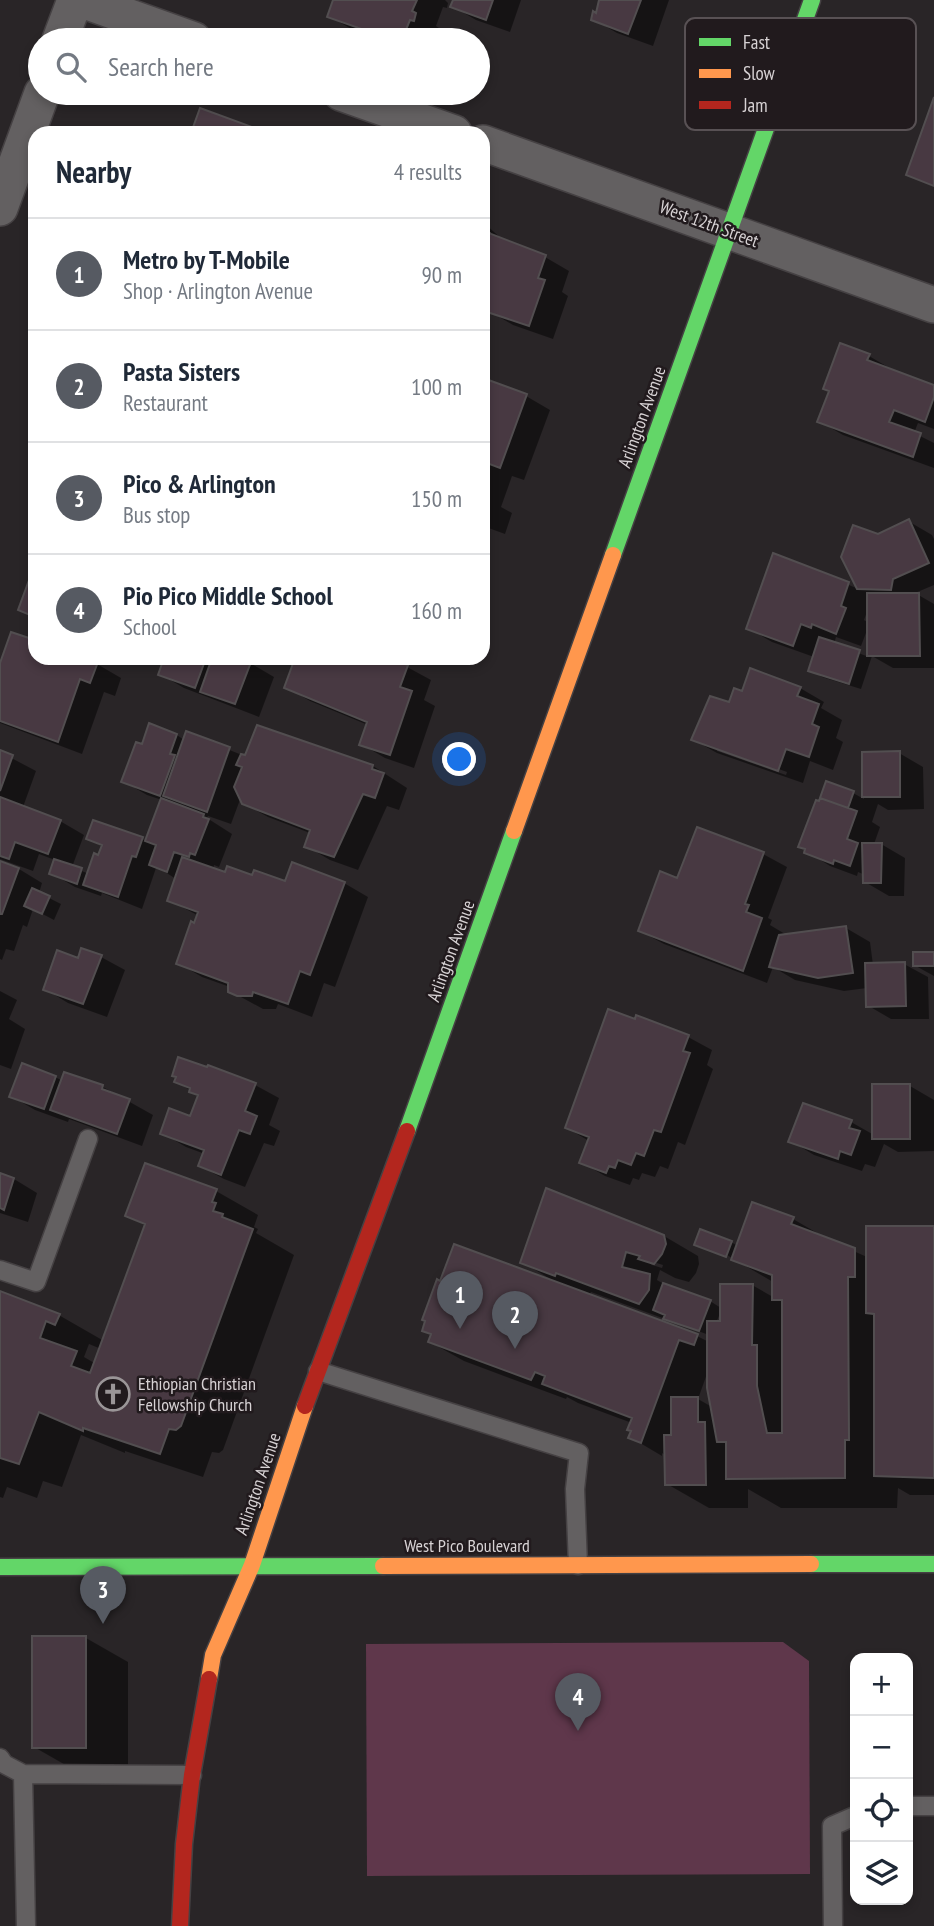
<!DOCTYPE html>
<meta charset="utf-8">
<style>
:root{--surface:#fff;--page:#f6f6f7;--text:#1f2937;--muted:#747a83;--line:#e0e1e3;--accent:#565a62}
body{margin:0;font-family:"PT Sans Narrow",sans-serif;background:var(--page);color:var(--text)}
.controls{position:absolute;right:21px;bottom:21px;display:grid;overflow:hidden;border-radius:14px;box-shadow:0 4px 10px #0003}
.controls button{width:63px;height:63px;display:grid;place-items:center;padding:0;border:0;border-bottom:2px solid var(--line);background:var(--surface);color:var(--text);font:35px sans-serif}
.you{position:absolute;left:460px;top:760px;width:24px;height:24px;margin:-18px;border:5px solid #fff;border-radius:50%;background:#1a73e8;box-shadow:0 0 0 10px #1a73e833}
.badge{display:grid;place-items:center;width:46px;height:46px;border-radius:50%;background:var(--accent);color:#fff;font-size:23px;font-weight:700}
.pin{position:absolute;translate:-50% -58px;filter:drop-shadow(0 2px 4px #0008)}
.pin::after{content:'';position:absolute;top:37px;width:24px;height:21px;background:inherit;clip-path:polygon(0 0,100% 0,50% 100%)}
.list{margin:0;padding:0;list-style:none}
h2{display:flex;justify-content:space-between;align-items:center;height:91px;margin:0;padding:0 28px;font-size:30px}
h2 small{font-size:23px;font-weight:400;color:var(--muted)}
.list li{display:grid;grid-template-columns:46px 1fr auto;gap:21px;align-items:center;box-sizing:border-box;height:112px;padding:0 28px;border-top:2px solid var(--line)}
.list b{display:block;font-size:26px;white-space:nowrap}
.list p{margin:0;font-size:23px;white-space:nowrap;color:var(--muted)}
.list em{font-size:23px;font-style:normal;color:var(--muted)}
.icon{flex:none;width:38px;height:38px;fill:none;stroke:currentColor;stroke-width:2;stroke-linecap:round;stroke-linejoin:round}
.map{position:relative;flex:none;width:934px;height:1926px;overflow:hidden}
.search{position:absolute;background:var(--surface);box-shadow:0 4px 10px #0003;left:28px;top:28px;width:462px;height:77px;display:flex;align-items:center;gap:18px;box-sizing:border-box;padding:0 24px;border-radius:38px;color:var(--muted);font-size:26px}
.panel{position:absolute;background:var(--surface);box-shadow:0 4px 10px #0003;left:28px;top:126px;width:462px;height:539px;border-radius:21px}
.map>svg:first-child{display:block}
.green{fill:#5f374b}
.shadow{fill:#0007;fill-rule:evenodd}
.building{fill:#483942;stroke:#524e50;stroke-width:2}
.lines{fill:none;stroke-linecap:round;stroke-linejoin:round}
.lane-casing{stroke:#454143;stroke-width:21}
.street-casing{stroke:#454143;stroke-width:38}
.fast-casing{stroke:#454143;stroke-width:19}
.slow-casing{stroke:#454143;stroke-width:19}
.jam-casing{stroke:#454143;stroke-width:19}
.lane{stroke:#636061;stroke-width:18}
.street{stroke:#636061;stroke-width:35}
.fast{stroke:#63d668;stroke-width:16}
.slow{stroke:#ff974d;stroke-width:16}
.jam{stroke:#b3261e;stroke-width:16}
.labels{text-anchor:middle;stroke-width:5;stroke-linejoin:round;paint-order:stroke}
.street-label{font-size:18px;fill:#d7d2d4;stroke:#211a1d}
.poi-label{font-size:18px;fill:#d7d2d4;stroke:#211a1d;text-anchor:start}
.key{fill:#211a1d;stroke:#585154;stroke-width:2}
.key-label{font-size:19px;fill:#d7d2d4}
</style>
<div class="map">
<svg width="934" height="1926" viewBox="0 0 934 1926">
<rect width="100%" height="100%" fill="#292527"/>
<path class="green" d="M783,1642L809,1661L810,1874L367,1876L366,1644Z"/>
<path class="shadow" d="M335,0H445L448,3L447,8L443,7L436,26L439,28L438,33L434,32L431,40H382L353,30L329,16Z
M454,0H521L510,32L476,20L452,6Z
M602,0H669L653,46L617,33L593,19L597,15Z
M483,222L505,242L545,257L569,271L562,292L568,296L553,339L513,325L489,311V304L483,312Z
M869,356L893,370L892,371L934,387V429L918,423L914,433L934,443V468L843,435L819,421Z
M483,380L526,396L550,410L524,480L512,476L501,507L512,513L505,534L483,526Z
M908,521L932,535L934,539V585L915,593L934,604V668H893L872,656L861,689L822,677L810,670L814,657L772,642L748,628L774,556L859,589L843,557L878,536ZM868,609L869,623L864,620ZM869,625V657L834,644L836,637L861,646Z
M35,642V658H80L97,664L121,678L115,696L104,692L82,754L0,723V668Z
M166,658H236L250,663L274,677L259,717L184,688L160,674Z
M298,658H382L407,667L431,680L424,700L435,706L414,768L385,758L361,744L368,725L310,701L286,687Z
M800,688L824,702L821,708L842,720L836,738L843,742L833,770L810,761L803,783L717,753L694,740L743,693ZM717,747L787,772L786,775L717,751Z
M258,727L373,766L407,788L399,810L387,806L358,870L330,860L306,846L310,833L268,817L243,803L241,797L231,824L208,816L207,818L232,834L219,867L214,865L213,870L286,883H344L368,897L335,987L324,983L312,1017L278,1004L276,1009H263L230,991V987L202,977L178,963L199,916L169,900L176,879L162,870L156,868L142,909L102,893L101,896L75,887L51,873L55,860L39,854L33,871L0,859V752L36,771L23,807L60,821L84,835L72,867L89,874L103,847L88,838L94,822L147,841L162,800L147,795L123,781L143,746L177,735L184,740L187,733L247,757Z
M899,753L923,767L924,809L888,810L878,804L872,822L880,827L874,844H881L905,858L904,896H889L865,882V875L858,872L857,876L830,866L800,847L853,793L864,799V754Z
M698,829L763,854L787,867L768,918L772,920L770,925L785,934L784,936L846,928L870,942L873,965L904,964L928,977L929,1019H891L867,1005V988L844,991L795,980L773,967L767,983L664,944L640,931L678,880Z
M0,863L19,869L42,883L39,893L61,904L54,920L33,909L27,927L23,925L14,951L6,949L2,960L0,959Z
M934,954V976L914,965Z
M101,957L125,970L107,1017L68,1003L45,989Z
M0,991L17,1000L9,1019L25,1029L11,1069L0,1065Z
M688,1037L712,1050L707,1065L713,1069L685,1145L678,1142L668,1169L660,1166L655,1177L642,1173L639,1180L633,1178L630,1185L605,1176L581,1162L589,1141L567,1128Z
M209,1067L255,1085L279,1098L269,1125L280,1131L274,1146L264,1143L245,1187L224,1179L200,1166L205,1154L186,1147L162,1133L191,1118L199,1096L177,1082Z
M66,1074L103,1087L153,1115L142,1146L69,1119L68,1122L35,1110L11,1096L55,1077L63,1081Z
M910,1086L934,1100V1151L898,1152L884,1144L875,1167L865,1164L862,1171L814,1155L791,1141L851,1122L874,1135Z
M0,1175L14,1179L37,1193L28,1222L0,1213Z
M216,1191L258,1215L254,1227L258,1229L256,1233L294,1255L223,1450L219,1453L212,1452L203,1477L125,1451V1453L81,1435L62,1487L43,1481L37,1498L7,1487L3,1498L0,1497V1293L50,1310L104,1341L146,1226L127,1216ZM89,1344L101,1349L96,1364L84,1357Z
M753,1204L793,1219L831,1241L867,1257L934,1227V1495H910L898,1488L897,1508H781L748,1489V1508H709L667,1484L666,1456L662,1453V1456L630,1437L633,1431L632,1423L578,1403L567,1397L566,1399L464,1361L430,1342L433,1335L424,1330L551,1282L552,1280L522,1262L664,1236L698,1256L699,1264L696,1273L689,1282L675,1278L660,1270L657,1280L667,1286L710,1301L721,1308L752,1285L773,1297V1282L720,1251L718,1254L720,1255L696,1244L731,1242L738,1246ZM647,1260L663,1265L662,1268L652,1265ZM591,1292L709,1335V1342L697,1336L589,1296ZM721,1311V1323H716ZM708,1371L712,1407L698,1399Z
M34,1638H86L128,1662V1771H76L34,1747Z"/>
<path class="building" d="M333,0H417L412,11L416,13L414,21L410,20L405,32L409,34L407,40H393L327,17Z
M453,0H493L486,20L450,7Z
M599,0H641L628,34L591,20L593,11L596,13Z
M934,97V186L906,175Z
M200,108L263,131L264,129L274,133H191Z
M483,227L491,234L546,255L538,278L545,280L529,326L487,312V290L483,289Z
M840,343L870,354L867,360L934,385V397L925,422L894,410L889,422L921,433L913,457L817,422L829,391L823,389Z
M483,378L527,394L500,468L487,463L483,476Z
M909,519L929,563L893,579L891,590L857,589L841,557L853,525L878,534Z
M773,553L849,582L841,606L846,608L836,634L812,624L811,628L801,624L793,646L746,629Z
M35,564V617L18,610Z
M867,593H919L920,656H867Z
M11,632L35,640V658H85L98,662L90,683L80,679L58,742L0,721V663Z
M819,637L860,650L849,684L808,671Z
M164,658H206L195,688L158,675Z
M212,658H241L251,662L235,704L200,692Z
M295,658H387L408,665L400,687L412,691L390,755L359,745L367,722L284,688Z
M750,668L801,687L797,696L819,704L812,724L819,727L809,757L786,749L778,771L691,740L710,696L729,702L734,688L742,691Z
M149,723L177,734L170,754L175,755L160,796L121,782L136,742L142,744Z
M257,725L373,765L372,769L384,773L375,798L363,794L334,857L304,847L310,830L242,804L234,787L242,767L236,765L241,754L245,755Z
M186,731L230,747L207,812L163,796Z
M0,750L13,755L0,791Z
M900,751V797H862V752Z
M826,781L854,791L848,808L820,798Z
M0,797L61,820L48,854L15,842L9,859L0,856Z
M161,798L204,814L203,817L209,819L195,855L190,853L189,857L174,852L167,872L149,865L156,845L145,841Z
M820,798L857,811L847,839L858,843L850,866L834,860L833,864L804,853L805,849L798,847L816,800L819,801Z
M93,820L143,837L136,857L132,856L118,897L83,885L94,853L98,855L102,845L86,839Z
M697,827L764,852L745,904L749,905L746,912L762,918L743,971L638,931L660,871L677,878Z
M862,843H882L881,883H863Z
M182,857L225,872L227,866L252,875L254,870L285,881L292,862L345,882L310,975L300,971L288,1004L253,992L252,996H237L228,992V983L176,964L191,921L194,923L198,912L167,901Z
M54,859L82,868L77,884L49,874Z
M0,861L19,868L2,914H0Z
M32,888L50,896L42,914L24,906Z
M846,926L853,973L818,978L769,967L779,935Z
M81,948L102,955L83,1004L43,990L57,950L78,958Z
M913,952H934V966H913Z
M905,962L906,1006L866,1007L865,963Z
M608,1009L635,1019L636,1015L689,1035L683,1051L690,1053L661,1132L654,1130L644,1156L636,1153L631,1165L618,1160L615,1168L609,1166L606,1173L579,1163L589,1137L565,1128Z
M178,1057L207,1067L208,1065L256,1083L245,1111L257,1116L250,1134L239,1130L221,1175L198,1166L204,1150L160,1134L169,1108L190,1116L198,1095L189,1092L190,1088L174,1082L176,1077L172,1076Z
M22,1063L56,1076L44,1109L9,1097Z
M64,1072L103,1085L102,1089L130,1099L117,1134L50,1110Z
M872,1084H910V1139H872Z
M803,1103L852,1120L849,1128L860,1131L851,1155L840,1151L838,1159L788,1142Z
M145,1163L217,1189L212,1202L216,1203L213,1211L223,1214L222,1217L253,1229L181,1426L176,1430L169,1429L160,1454L83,1428V1431L39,1412L19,1464L0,1458V1291L60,1314L55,1325L46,1321L40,1338L77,1351L71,1366L90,1373L145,1224L125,1216Z
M0,1173L14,1178L4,1210L0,1208Z
M546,1188L664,1235L666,1244L662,1254L654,1264L638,1259L640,1256L626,1252L622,1267L650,1274L649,1290L639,1304L556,1273L555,1276L520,1263Z
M752,1202L794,1217L791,1224L855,1248V1277H848L849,1440H845V1478L726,1479V1442H717L707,1388V1321H720V1284H753L752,1345H757V1386L767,1433H782V1300H772V1275L731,1260Z
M866,1226H934V1478L874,1476V1314L866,1313Z
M700,1229L732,1241L726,1257L694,1245Z
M454,1244L698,1334L694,1345L679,1340L641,1443L628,1438L631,1431L627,1430L632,1418L542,1384L545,1376L535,1372L531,1380L428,1342L431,1334L422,1331L425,1321L422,1320L437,1279L440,1281Z
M663,1283L711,1300L699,1331L663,1319L665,1315L653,1310Z
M671,1397H698V1422H705L706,1485H665L664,1435H671Z
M32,1636H86V1748H32Z"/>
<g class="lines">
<defs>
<path id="lane" d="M0,1270L36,1282L88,1139
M318,1371L579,1453L575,1489L578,1565
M0,1758L4,1764L23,1774L192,1775
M23,1774L26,1926
M908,1806H934
M833,1926L832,1826L855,1816"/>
<path id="street" d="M82,0L194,40
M60,40L75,0
M341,93L454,133
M483,143L934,305
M0,208L42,93"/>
<path id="fast" d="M613,555L812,0
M407,1131L514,831
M811,1564H934
M0,1567L383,1566"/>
<path id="slow" d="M514,831L613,555
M383,1566L811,1564
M209,1679L213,1655L252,1565L305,1406"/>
<path id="jam" d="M305,1406L407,1131
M180,1926L184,1844L192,1775L209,1679"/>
</defs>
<use href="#lane" class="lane-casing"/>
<use href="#street" class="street-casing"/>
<use href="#fast" class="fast-casing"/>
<use href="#slow" class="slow-casing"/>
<use href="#jam" class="jam-casing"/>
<use href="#lane" class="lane"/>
<use href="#street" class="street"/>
<use href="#fast" class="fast"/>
<use href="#slow" class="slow"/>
<use href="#jam" class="jam"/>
</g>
<defs>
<symbol id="church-ring" viewBox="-11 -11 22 22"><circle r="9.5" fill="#211a1d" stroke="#9a9597" stroke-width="1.5"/><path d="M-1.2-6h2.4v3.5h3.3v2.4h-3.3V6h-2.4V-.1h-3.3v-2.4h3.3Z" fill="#9a9597"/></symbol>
</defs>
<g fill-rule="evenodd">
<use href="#church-ring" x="94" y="1375" width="38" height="38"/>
</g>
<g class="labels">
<g class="street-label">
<text transform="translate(709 224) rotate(20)" y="6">West 12th Street</text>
<text transform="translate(642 417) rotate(-70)" y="6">Arlington Avenue</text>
<text transform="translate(451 951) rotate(-70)" y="6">Arlington Avenue</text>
<text transform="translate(258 1484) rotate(-71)" y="6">Arlington Avenue</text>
<text x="467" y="1552">West Pico Boulevard</text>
</g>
<g class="poi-label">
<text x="138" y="1390">Ethiopian Christian<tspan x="138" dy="21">Fellowship Church</tspan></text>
</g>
</g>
<rect x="685" y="18" width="231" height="112" rx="10" class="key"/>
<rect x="699" y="38" width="32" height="8" fill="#63d668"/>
<rect x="699" y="69" width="32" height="9" fill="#ff974d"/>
<rect x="699" y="101" width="32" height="8" fill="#b3261e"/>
<g class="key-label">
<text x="743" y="49">Fast</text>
<text x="743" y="80">Slow</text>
<text x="743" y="112">Jam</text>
</g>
</svg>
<div class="controls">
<button>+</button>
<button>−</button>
<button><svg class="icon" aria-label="locate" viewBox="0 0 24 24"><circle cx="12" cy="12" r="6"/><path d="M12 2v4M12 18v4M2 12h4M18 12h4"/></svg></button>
<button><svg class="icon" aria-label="layers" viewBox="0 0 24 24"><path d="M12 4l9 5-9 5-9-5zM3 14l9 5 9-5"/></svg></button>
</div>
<div class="you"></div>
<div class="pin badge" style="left:460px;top:1329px">1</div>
<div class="pin badge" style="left:515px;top:1349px">2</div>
<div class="pin badge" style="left:103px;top:1624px">3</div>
<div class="pin badge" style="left:578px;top:1731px">4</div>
<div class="search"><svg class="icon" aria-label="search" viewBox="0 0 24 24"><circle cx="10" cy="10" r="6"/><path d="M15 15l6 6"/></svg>Search here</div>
<section class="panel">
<h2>Nearby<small>4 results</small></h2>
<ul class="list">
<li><span class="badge">1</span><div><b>Metro by T-Mobile</b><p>Shop · Arlington Avenue</p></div><em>90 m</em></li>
<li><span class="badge">2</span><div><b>Pasta Sisters</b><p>Restaurant</p></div><em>100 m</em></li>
<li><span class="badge">3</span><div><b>Pico &amp; Arlington</b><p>Bus stop</p></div><em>150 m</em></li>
<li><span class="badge">4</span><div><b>Pio Pico Middle School</b><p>School</p></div><em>160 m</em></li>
</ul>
</section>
</div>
